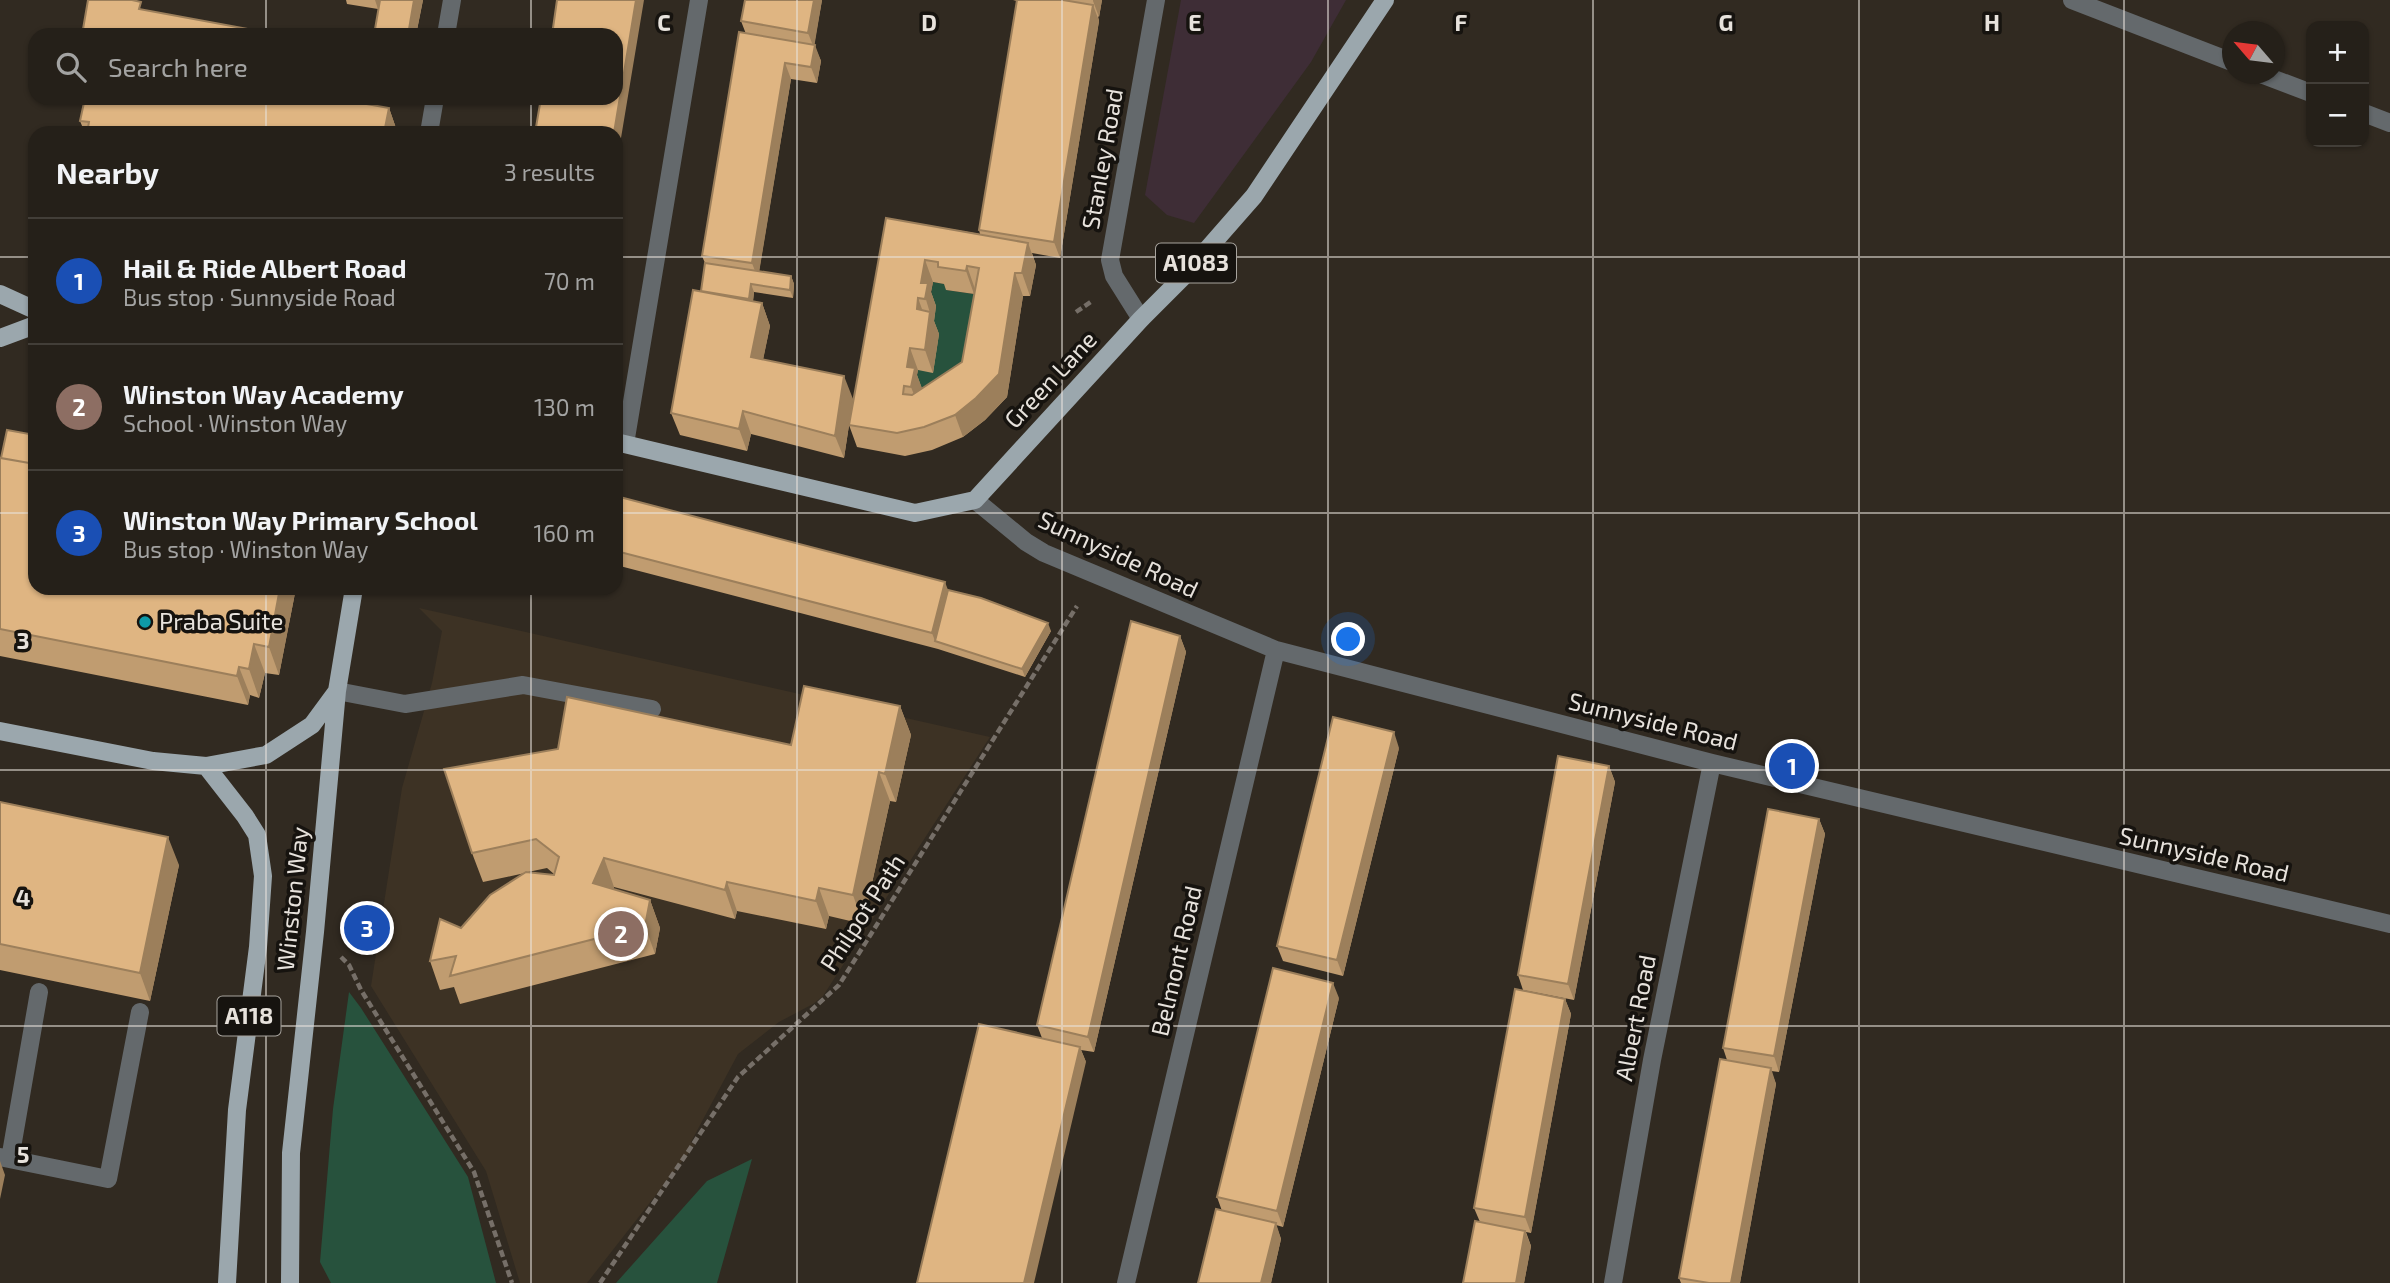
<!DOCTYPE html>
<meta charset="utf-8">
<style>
:root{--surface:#252019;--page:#2d2822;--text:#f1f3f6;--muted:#a3a3a2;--line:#423e38;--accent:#ea580c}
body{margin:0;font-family:"Exo 2",sans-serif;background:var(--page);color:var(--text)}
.controls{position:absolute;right:21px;top:21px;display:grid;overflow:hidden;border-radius:14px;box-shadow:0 2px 5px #0004}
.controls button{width:63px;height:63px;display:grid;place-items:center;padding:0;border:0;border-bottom:2px solid var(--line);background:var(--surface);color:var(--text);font:35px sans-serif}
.compass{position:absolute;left:2222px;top:21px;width:63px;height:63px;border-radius:50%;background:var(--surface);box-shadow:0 2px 5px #0004;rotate:298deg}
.you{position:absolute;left:1349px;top:640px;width:24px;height:24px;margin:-18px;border:5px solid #fff;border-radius:50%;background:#1a73e8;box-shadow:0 0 0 10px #1a73e833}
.badge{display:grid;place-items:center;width:46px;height:46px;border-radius:50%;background:var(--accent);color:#fff;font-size:23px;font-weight:700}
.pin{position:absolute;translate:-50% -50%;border:4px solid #fff;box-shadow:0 2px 7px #0006}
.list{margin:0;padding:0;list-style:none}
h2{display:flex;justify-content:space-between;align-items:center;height:91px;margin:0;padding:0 28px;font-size:30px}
h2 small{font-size:23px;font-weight:400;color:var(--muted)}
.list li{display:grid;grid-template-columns:46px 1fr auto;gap:21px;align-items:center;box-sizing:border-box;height:126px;padding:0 28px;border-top:2px solid var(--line)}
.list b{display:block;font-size:26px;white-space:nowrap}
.list p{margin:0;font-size:23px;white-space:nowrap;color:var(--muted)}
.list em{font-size:23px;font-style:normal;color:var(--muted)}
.icon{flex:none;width:38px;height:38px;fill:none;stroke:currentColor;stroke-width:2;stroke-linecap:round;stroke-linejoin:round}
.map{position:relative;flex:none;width:2390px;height:1283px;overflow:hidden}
.search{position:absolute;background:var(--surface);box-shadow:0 2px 5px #0004;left:28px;top:28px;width:595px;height:77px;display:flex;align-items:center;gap:18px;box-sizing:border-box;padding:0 24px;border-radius:21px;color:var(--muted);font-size:26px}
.panel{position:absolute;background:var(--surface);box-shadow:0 2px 5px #0004;left:28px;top:126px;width:595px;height:469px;border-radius:21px}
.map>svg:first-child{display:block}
.commercial{fill:#3e2d36}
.built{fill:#3d3224}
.green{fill:#27523d}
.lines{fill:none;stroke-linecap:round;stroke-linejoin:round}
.path{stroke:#766f68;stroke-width:4.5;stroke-dasharray:7 3.5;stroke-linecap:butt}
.lane{stroke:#64696c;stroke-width:18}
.street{stroke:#64696c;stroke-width:18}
.primary{stroke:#9ba7ad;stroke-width:18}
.wall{fill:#c09c70;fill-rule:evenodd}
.shaded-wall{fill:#9c7f5b}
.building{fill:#dfb582;stroke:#9c7f5b;stroke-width:2;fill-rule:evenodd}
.grid{fill:none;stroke:#e7e2dc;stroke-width:2;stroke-opacity:0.55}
.culture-dot{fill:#0f9aa8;stroke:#16130f;stroke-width:2.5}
.labels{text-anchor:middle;stroke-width:7;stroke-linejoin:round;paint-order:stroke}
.shield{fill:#16130f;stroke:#a8a49e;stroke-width:2}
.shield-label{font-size:23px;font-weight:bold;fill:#e7e2dc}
.street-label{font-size:24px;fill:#e7e2dc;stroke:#16130f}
.poi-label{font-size:24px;fill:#e7e2dc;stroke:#16130f;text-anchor:start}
.grid-label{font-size:23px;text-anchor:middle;font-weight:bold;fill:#e7e2dc;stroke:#16130f;stroke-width:7;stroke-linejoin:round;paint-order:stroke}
</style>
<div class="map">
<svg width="2390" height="1283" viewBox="0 0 2390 1283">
<rect width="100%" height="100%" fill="#312a21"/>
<path class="commercial" d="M1181,0H1346L1311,62L1194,223L1167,215L1145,195Z"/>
<path class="built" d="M419,608L990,737L823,996L813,1004L779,1022L738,1054L691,1142L695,1145L587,1283H520L486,1171L371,986L402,788L432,683L442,631Z"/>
<path class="green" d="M933,282L946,284V290L974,294L975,289L988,291L971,385L915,389L918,370L936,307L929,305Z
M349,992L361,1008L468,1177L496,1283H331L320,1262L333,1109Z
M752,1159L717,1283H616L707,1181Z"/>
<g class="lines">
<path class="path" d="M1076,312L1092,301
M341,957L349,965L361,990L474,1172L512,1283
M600,1283L738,1077L839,985L1077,606"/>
<path class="lane" d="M446,35L452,0
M429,133L435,98
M337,691L405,704L523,685L652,709
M0,1157L108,1179L140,1012
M10,1159L39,992"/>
<path class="street" d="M2072,0L2232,62
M2261,74L2311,93
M2364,113L2390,123
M1141,319L1114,276L1110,260L1156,0
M625,444L699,0
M975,500L1026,542L1044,553L1276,650L1712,763L2390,924
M1126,1283L1276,650
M1613,1283L1652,1060L1712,763"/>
<path class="primary" d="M0,294L35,310
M0,338L35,325
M616,442L915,513L975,500L1141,319L1183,277L1254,196L1385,0
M0,731L153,761L206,766L266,755L312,725L337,691
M206,766L245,816L257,835L263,876L258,947L237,1110L227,1283
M290,1283L291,1153L315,932L337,691L354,588"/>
</g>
<path class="wall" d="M346,0H423L416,35L378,9L347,4Z
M822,0L814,45L821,61L817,83L791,79L759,271L791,276L794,284L793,298L754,292L753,302L762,303L770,326L763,359L853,399L844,458L751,434L747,451L680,435L671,413L701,291L705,263L702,256L746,34L741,21Z
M1013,0H1102L1099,17L1098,16L1099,21L1060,258L1032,253L1036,265L1030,296H1023L1007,397L985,420L963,437L932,450L905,456L857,447L849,425L886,218L980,234L979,230L1017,1ZM933,282L944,284L946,290L974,294L976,289L962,362L922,389L917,375L918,370L933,373L939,334L934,321L936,306L931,292Z
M389,108L397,131V133H85L80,121Z
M35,378V412L31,402Z
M0,458L35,588H296L279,675L265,673L259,698L250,695L248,705L0,656Z
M616,496L948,590L1051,631L1025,677L938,649L616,565Z
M1180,636L1186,652L1094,1052L1081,1050L1086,1062L1042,1038L1037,1025Z
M900,706L911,735L896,802L890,801L863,924L829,916L826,929L737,911L735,919L614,887L613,889L650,900L660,928L655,954L460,1004L454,987L440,990L430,961L461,928L525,873L483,882L472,853L791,745ZM547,868L554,874V875L528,872Z
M1399,748L1343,976L1283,961L1277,946Z
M1609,766L1615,782L1574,1000L1523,990L1518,975Z
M0,802L179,865L150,1001L0,970Z
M1819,819L1825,834L1779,1072L1771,1071L1776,1084L1740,1283H1681L1679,1278L1727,1060L1723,1048Z
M1339,998L1283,1227L1276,1225L1281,1239L1271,1283H1198L1222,1211L1217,1197Z
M1565,999L1571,1014L1531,1233L1526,1232L1531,1246L1524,1283H1463L1480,1222L1474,1208Z"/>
<path class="shaded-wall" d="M375,0H380L378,9Z
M414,0H423L416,35H408Z
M636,0H644L616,168V133H614Z
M814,0H822L814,48L808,33Z
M1093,0H1102L1099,17L1093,1Z
M1093,5L1099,21L1060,258L1054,242Z
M815,45L821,61L817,83L811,67Z
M785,63L791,79L758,279L752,263Z
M389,108L397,131V133H384Z
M1028,243L1036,265L1030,296L1022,273Z
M925,260L933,282L931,292L936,306L934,321L939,334L933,373L925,350L930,313L921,283Z
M967,266L975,289L974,294L966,271Z
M1015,273L1023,296L1007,397L985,420L963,437L955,415Z
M791,276L794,284L793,298L790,290Z
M751,284L754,292L752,307L749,299Z
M918,298L926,320L917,309Z
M762,303L770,326L759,380L751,357Z
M910,348L918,370L917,375L923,391L920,410L911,387L907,367Z
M844,376L853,399L844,458L835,436Z
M743,411L751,434L747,451L739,429Z
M945,582L951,598L935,641L938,649L932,633Z
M280,588H296L279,675L269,647Z
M1048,623L1051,631L1025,677L1022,669Z
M1180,636L1186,652L1094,1052L1088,1037Z
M254,644L265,673L259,698L249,669Z
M239,667L250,695L248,705L237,676Z
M900,706L911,735L896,802L885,774Z
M1394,732L1399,748L1343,976L1337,960Z
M1609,766L1615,782L1574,1000L1568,984Z
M879,772L890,801L863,924L853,895Z
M1819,819L1825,834L1779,1072L1774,1056Z
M168,837L179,865L150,1001L140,973Z
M604,858L614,887L604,911L593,883Z
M727,882L737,911L735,919L725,890Z
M819,888L829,916L826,929L816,901Z
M650,900L660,928L655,954L645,926Z
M1333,983L1339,998L1283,1227L1277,1211Z
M1565,999L1571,1014L1531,1233L1525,1217Z
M1080,1047L1086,1062L1034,1283H1024Z
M1771,1068L1776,1084L1740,1283H1731Z
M0,1161L5,1175L0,1199Z
M1276,1223L1281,1239L1271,1283H1261Z
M1525,1231L1531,1246L1524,1283H1516Z"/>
<path class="building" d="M88,0H132L141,2L139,9L280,35H82Z
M380,0H414L408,35H374Z
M557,0H636L614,133H535L541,98H616V35H552Z
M745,0H814L808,33L741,21Z
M1017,0H1063L1093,5L1054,242L979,230Z
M739,32L815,45L811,67L785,63L752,263L702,256Z
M85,98H333L389,108L384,133H87L89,122L80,121Z
M886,218L1028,243L1022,273H1015L999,374L976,398L955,415L924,427L897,433L849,425ZM925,260L938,262V267L966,271L967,266L979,268L962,362L912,395L903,394L904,386L911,387L915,368L907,367L910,348L925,350L930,312L917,309L918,298L925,299L928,283H921Z
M705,263L791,276L790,290L751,284L749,299L701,291Z
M693,290L762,303L751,357L844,376L835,436L743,411L739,429L671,413Z
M35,378V402H31Z
M7,430L35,435V464L1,458Z
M0,458L35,464V588H280L269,647L254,644L249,669L239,667L237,676L0,629Z
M616,496L945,582L932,633L616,551Z
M948,590L981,598L1048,623L1022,669L935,641Z
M1131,621L1180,636L1088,1037L1037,1025Z
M804,686L900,706L885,774L879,772L853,895L819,888L816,901L727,882L725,890L604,858L593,883L650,900L645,926L450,976L456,956L430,961L440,919L461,928L490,895L526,872L554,875L559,857L536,839L472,853L444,769L558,749L567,697L791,745Z
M1333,717L1394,732L1337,960L1277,946Z
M1558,756L1609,766L1568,984L1518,975Z
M0,802L168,837L140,973L0,944Z
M1768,809L1819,819L1774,1056L1723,1048Z
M1273,968L1333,983L1277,1211L1217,1197Z
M1515,989L1565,999L1525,1217L1474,1208Z
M979,1024L1080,1047L1024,1283H917Z
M1720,1059L1771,1068L1731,1283H1709L1679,1278Z
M1216,1209L1276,1223L1261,1283H1198Z
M1475,1221L1525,1231L1516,1283H1463Z"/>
<path class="grid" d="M266,0V35M531,0V35M797,0V1283M1062,0V1283M1328,0V1283M1593,0V1283M1859,0V1283M2124,0V1283M266,98V133M531,98V133M0,257H35M616,257H2390M0,513H35M616,513H2390M266,588V1283M531,588V1283M0,770H2390M0,1026H2390"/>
<circle class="culture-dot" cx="145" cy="622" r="7"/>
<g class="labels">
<g class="shield">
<rect x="1156" y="243.5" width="80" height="39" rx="5"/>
<rect x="217.5" y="996.5" width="63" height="39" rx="5"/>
</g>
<g class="shield-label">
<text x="1196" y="271">A1083</text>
<text x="249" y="1024">A118</text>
</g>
<g class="street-label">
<text transform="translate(1103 159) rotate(-80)" y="8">Stanley Road</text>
<text transform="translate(1051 380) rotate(-47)" y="8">Green Lane</text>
<text transform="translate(1118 555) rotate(25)" y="8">Sunnyside Road</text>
<text transform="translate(1653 722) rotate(14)" y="8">Sunnyside Road</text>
<text transform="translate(2204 855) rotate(13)" y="8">Sunnyside Road</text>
<text transform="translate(293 899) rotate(-84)" y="8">Winston Way</text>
<text transform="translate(863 913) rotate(-57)" y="8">Philpot Path</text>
<text transform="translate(1177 961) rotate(-77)" y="8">Belmont Road</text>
<text transform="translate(1636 1018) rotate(-79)" y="8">Albert Road</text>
</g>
<g class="poi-label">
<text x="159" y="630">Praba Suite</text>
</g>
</g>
<g class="grid-label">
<text x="664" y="31">C</text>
<text x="929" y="31">D</text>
<text x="1195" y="31">E</text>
<text x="1461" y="31">F</text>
<text x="1726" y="31">G</text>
<text x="1992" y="31">H</text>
<text x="23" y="649">3</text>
<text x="23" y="906">4</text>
<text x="23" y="1163">5</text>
</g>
</svg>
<div class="controls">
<button>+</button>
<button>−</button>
</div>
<svg class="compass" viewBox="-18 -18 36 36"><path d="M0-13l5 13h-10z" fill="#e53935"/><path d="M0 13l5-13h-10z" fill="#a3a3a2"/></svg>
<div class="you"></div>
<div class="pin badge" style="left:1792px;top:766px;background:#1a4fb4">1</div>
<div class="pin badge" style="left:621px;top:934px;background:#8d6e63">2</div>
<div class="pin badge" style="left:367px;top:928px;background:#1a4fb4">3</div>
<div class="search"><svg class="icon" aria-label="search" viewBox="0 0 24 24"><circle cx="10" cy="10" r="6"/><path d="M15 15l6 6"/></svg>Search here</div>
<section class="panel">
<h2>Nearby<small>3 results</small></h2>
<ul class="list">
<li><span class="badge" style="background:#1a4fb4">1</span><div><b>Hail &amp; Ride Albert Road</b><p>Bus stop · Sunnyside Road</p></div><em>70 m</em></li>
<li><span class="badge" style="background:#8d6e63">2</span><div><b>Winston Way Academy</b><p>School · Winston Way</p></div><em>130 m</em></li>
<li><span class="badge" style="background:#1a4fb4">3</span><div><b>Winston Way Primary School</b><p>Bus stop · Winston Way</p></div><em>160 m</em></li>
</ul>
</section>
</div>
